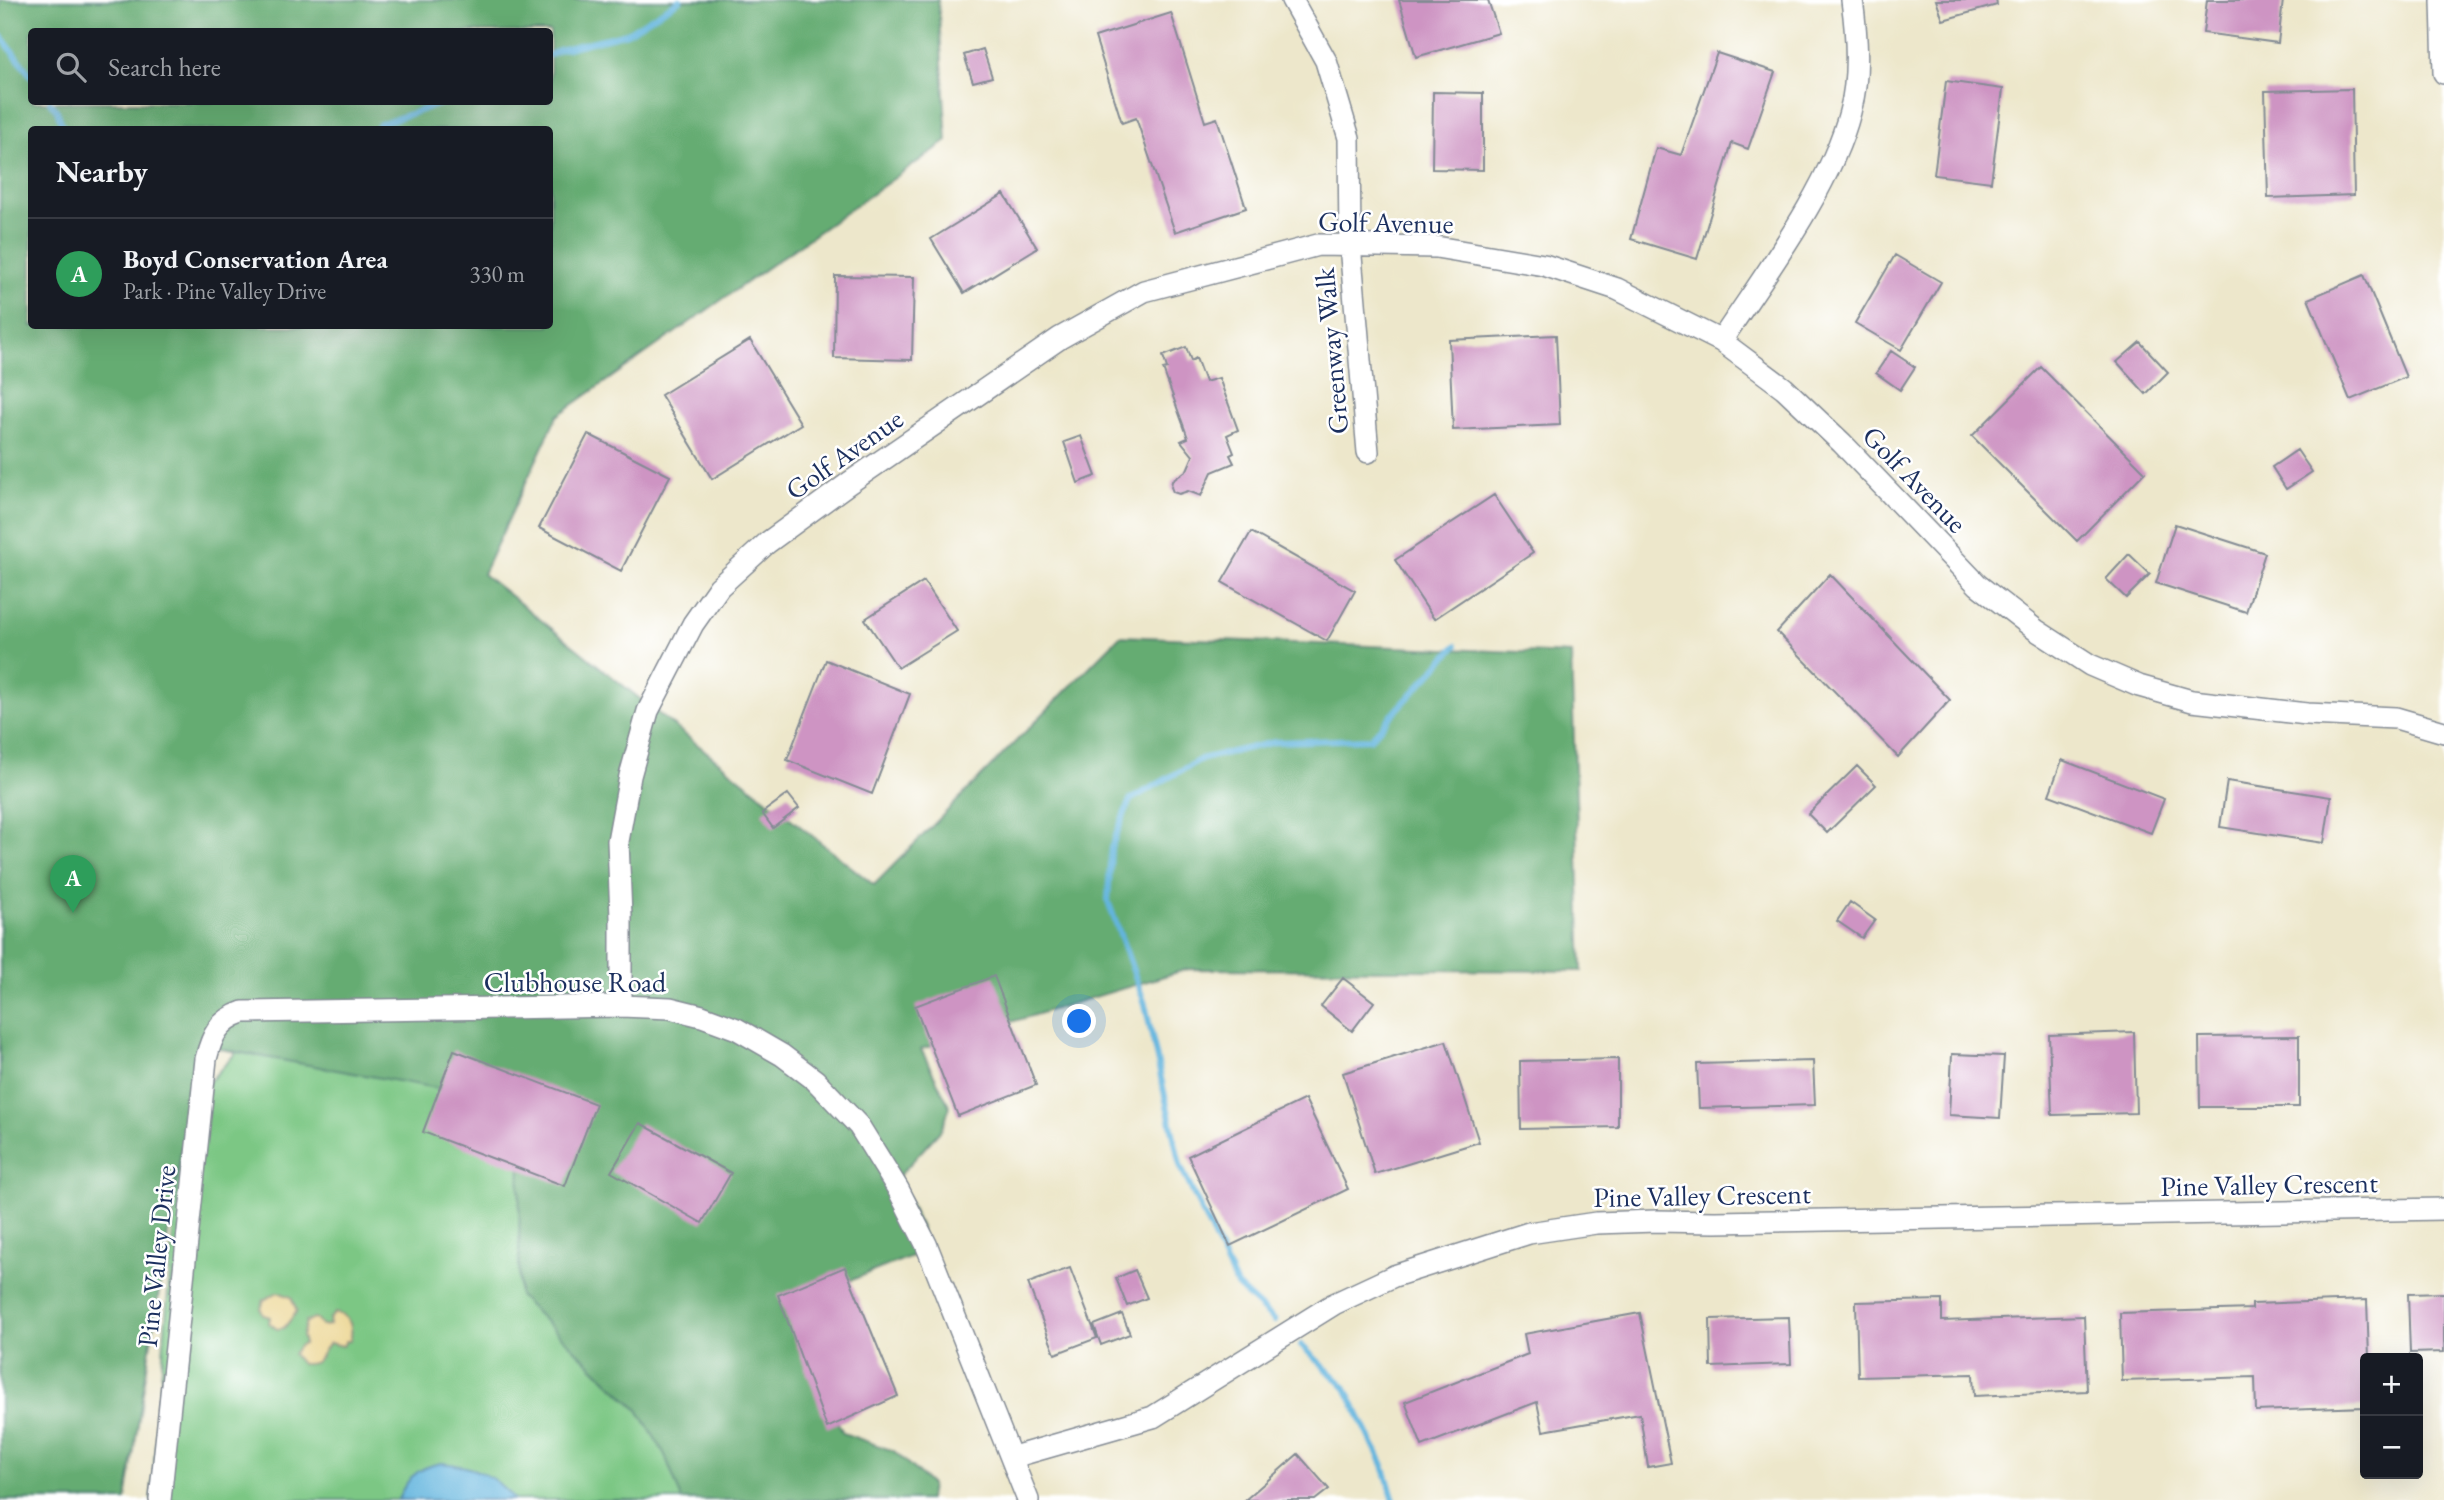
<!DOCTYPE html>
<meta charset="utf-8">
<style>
:root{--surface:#171b24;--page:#20242c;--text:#f1f3f6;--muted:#9ea1a6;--line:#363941;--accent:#c8321e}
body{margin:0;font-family:"EB Garamond",serif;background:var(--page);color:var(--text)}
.controls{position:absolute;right:21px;bottom:21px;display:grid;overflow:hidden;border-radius:7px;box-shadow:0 7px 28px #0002}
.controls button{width:63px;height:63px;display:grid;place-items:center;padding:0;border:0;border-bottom:2px solid var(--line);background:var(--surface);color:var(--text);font:35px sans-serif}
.you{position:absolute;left:1080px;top:1022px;width:24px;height:24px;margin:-18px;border:5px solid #fff;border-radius:50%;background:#1a73e8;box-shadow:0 0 0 10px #1a73e833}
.badge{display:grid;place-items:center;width:46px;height:46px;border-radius:50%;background:var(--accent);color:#fff;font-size:23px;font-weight:700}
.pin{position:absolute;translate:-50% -58px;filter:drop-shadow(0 2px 4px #0008)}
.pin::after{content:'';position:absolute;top:37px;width:24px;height:21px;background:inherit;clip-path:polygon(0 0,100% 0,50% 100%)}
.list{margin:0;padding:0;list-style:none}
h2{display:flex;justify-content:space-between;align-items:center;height:91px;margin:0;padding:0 28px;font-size:30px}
h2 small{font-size:23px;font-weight:400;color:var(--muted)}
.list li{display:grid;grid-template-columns:46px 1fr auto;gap:21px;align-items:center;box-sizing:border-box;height:112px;padding:0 28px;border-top:2px solid var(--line)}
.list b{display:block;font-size:26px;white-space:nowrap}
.list p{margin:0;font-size:23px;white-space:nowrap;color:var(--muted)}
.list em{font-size:23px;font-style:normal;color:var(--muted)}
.icon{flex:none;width:38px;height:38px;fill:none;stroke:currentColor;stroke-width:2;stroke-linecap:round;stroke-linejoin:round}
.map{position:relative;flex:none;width:2444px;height:1500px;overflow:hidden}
.search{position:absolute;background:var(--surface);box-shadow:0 7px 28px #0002;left:28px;top:28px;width:525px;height:77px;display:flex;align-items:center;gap:18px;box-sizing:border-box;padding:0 24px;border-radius:7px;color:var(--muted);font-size:26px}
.panel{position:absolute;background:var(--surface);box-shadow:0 7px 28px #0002;left:28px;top:126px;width:525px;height:203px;border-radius:7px}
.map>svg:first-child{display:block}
.green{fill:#7cc784;stroke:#4c7b71;stroke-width:2}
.forest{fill:#65ac72;stroke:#406e68;stroke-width:2;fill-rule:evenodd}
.sand{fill:#eeda9e;stroke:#84847e;stroke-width:2}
.water{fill:#63b5de;stroke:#3f729e;stroke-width:2}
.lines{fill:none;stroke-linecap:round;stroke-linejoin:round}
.stream{stroke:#63b5de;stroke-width:6}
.building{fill:#ce94c3}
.minor-casing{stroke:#848b94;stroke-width:24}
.minor{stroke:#fff;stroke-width:21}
.labels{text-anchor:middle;stroke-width:5;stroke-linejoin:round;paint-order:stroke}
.street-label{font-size:28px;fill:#1b2f5e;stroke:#fff}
</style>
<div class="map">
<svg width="2444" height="1500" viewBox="0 0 2444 1500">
<rect width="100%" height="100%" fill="#fff"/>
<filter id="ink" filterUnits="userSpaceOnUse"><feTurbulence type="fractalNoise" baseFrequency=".0143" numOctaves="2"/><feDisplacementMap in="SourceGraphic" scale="14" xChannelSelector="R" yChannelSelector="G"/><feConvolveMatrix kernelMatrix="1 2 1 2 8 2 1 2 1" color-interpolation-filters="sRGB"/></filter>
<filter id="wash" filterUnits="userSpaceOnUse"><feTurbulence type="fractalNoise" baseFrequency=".00686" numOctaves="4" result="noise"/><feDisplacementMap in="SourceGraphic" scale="28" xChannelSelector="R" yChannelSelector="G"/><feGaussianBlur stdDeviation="1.57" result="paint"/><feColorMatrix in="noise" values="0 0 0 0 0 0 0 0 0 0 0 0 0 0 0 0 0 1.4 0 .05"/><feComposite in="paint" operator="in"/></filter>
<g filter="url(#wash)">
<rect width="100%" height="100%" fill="#ede7cb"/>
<path class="green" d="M244,1044L484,1058L737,1500H151L183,1110Z"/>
<path class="forest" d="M0,0H938L947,141L557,416L483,574L874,885L1120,636L1571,654L1582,971L1188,969L921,1049L950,1107L941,1130L898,1177L921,1228L917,1254L834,1287L820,1386L843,1433L894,1451L931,1485L929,1500H682L665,1455L638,1410L519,1296L520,1103L198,1045L126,1500H0ZM32,32H550V102H32ZM32,130H550V326H32Z"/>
<path class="sand" d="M278,1292L291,1297L297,1311L284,1328L277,1329L269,1323L270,1317L263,1315L261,1309L264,1300Z
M335,1313C350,1315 354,1327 350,1341H346L343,1346L330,1343C316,1355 325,1365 301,1364L293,1354L299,1346L304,1344L302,1336L306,1322L314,1318L317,1319L321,1326L330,1325L329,1319Z"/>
<path class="water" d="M441,1463C472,1466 495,1474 514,1500H398C406,1478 419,1467 441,1463Z"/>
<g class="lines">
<path class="stream" d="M0,35L32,77
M550,55L559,50L627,33L680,0
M50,102L57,111L64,130
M375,130L380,124L446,102
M1275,1321L1237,1286L1180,1165L1145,1004L1108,901L1111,848L1130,800L1201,759L1275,742L1370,739L1456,646
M1301,1345L1346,1388L1383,1465L1394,1500"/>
</g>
<g id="blocks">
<path class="building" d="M1399,0H1488L1499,33L1416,57Z
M1936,0H1996L1997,5L1943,20Z
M2207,0H2283L2278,43L2203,33Z
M1171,13L1205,122L1217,118L1246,208L1175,232L1136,118L1122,123L1095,37Z
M983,49L992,77L973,82L964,55Z
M1717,53L1775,72L1748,149L1732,143L1697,259L1631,239L1656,148L1681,155Z
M1946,81L2003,89L1991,182L1934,175Z
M2352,89L2354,195L2268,198L2265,91Z
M1433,92L1483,93V170L1432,169Z
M1004,194L1037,248L964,293L931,239Z
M1895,255L1941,282L1901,350L1855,323Z
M2364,275L2406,377L2350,400L2308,299Z
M835,276L914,277L912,360L834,358Z
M1556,335L1560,425L1453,430L1449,340Z
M750,340L801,424L712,479L661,395Z
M2140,342L2168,372L2146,394L2117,362Z
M1186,347L1191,361L1196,358L1205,382L1219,378L1238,430L1227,435L1234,453L1230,455L1234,463L1212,472L1201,496L1188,491L1179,494L1173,492L1171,487L1172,481L1187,470L1193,456L1181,441L1188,438L1163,369L1167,368L1163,356Z
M1891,351L1915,367L1900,390L1876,373Z
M2041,367L2145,472L2077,541L1972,436Z
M588,434L670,476L621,571L539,528Z
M1081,436L1096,476L1078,483L1064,442Z
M2297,450L2312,472L2286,489L2272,467Z
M1494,495L1533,553L1434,619L1395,560Z
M2175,524L2265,553L2246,612L2156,583Z
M1251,532L1355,591L1327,641L1222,582Z
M2129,554L2150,574L2126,598L2106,579Z
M1830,574L1950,700L1898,757L1777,632Z
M924,581L957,631L898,668L865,619Z
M826,660L910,694L872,794L787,760Z
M2062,760L2164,799L2151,833L2049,795Z
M1857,766L1876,785L1827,833L1808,814Z
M2227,781L2331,797L2324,843L2220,827Z
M788,794L799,808L773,828L762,813Z
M1850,902L1875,920L1862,938L1837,921Z
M994,976L1036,1085L958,1116L915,1006Z
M1343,978L1374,1002L1352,1031L1321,1006Z
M2134,1032L2136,1113L2052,1115L2049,1035Z
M2299,1036V1107H2200L2199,1037Z
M1446,1041L1479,1142L1375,1174L1343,1073Z
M454,1050L596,1104L565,1186L423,1132Z
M1952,1054L2004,1056L2000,1118L1949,1115Z
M1618,1059V1127L1521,1129L1520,1061Z
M1813,1061L1815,1105L1699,1108L1697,1064Z
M1305,1099L1348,1189L1230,1246L1188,1156Z
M640,1123L731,1173L702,1223L611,1172Z
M845,1267L898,1396L827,1428L778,1295Z
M1070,1268L1097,1338L1055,1354L1028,1283Z
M1135,1270L1147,1298L1127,1306L1116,1278Z
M2444,1293V1352L2410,1353L2408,1294Z
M1942,1300V1321L2084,1316L2087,1391L1974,1396L1973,1374L1858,1377L1856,1302Z
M2367,1300L2369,1358H2365V1407L2256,1411L2255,1377L2122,1381L2120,1313L2252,1309V1304Z
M1640,1313L1671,1463L1648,1467L1640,1414L1543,1431L1537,1402L1422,1446L1405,1402L1528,1354L1524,1334Z
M1122,1314L1130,1334L1101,1345L1094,1325Z
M1789,1317L1791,1364L1711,1367L1710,1319Z
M1298,1454L1329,1489L1315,1500H1245Z"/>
</g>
</g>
<g filter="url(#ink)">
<use href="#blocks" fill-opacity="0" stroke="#848b94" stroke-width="2"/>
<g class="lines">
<defs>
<path id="minor" d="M1292,0L1326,61L1349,138L1350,245L1368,452
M2442,0L2444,73
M1721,341C1765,274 1830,189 1850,112C1860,76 1857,36 1852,0
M621,1006V917L618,841L630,776L648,711L693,624L719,587L767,543L849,483L1060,338L1144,291L1318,245L1436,247L1544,265L1617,289L1721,341L1784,388L1842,443L1978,585L2036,630L2090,665L2139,686L2192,701L2307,714L2396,718L2444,732
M1013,1457L1153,1417L1334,1304L1394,1276L1529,1233L1596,1223L1656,1221L1715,1222L2444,1209
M160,1500L206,1059C212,1035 219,1020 243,1012L621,1006L670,1008L702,1016L737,1029L782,1055L815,1080L859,1126L898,1189L926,1244L1028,1500"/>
</defs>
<use href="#minor" class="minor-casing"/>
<use href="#minor" class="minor"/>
</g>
</g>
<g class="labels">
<g class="street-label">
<text transform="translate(1386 222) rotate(1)" y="10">Golf Avenue</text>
<text transform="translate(1331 351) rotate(-95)" y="10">Greenway Walk</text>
<text transform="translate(844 454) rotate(-35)" y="10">Golf Avenue</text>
<text transform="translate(1915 479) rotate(46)" y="10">Golf Avenue</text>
<text x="575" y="992">Clubhouse Road</text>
<text transform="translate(2269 1184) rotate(-1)" y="10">Pine Valley Crescent</text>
<text transform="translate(1702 1195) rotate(-1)" y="10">Pine Valley Crescent</text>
<text transform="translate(156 1256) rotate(-84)" y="10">Pine Valley Drive</text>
</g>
</g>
</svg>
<div class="controls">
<button>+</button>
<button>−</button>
</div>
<div class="you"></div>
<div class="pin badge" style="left:73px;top:913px;background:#2e9e5b">A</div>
<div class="search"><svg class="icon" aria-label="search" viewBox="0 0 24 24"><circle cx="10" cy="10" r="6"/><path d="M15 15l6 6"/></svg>Search here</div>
<section class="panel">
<h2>Nearby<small></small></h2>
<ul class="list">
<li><span class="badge" style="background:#2e9e5b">A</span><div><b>Boyd Conservation Area</b><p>Park · Pine Valley Drive</p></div><em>330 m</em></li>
</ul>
</section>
</div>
